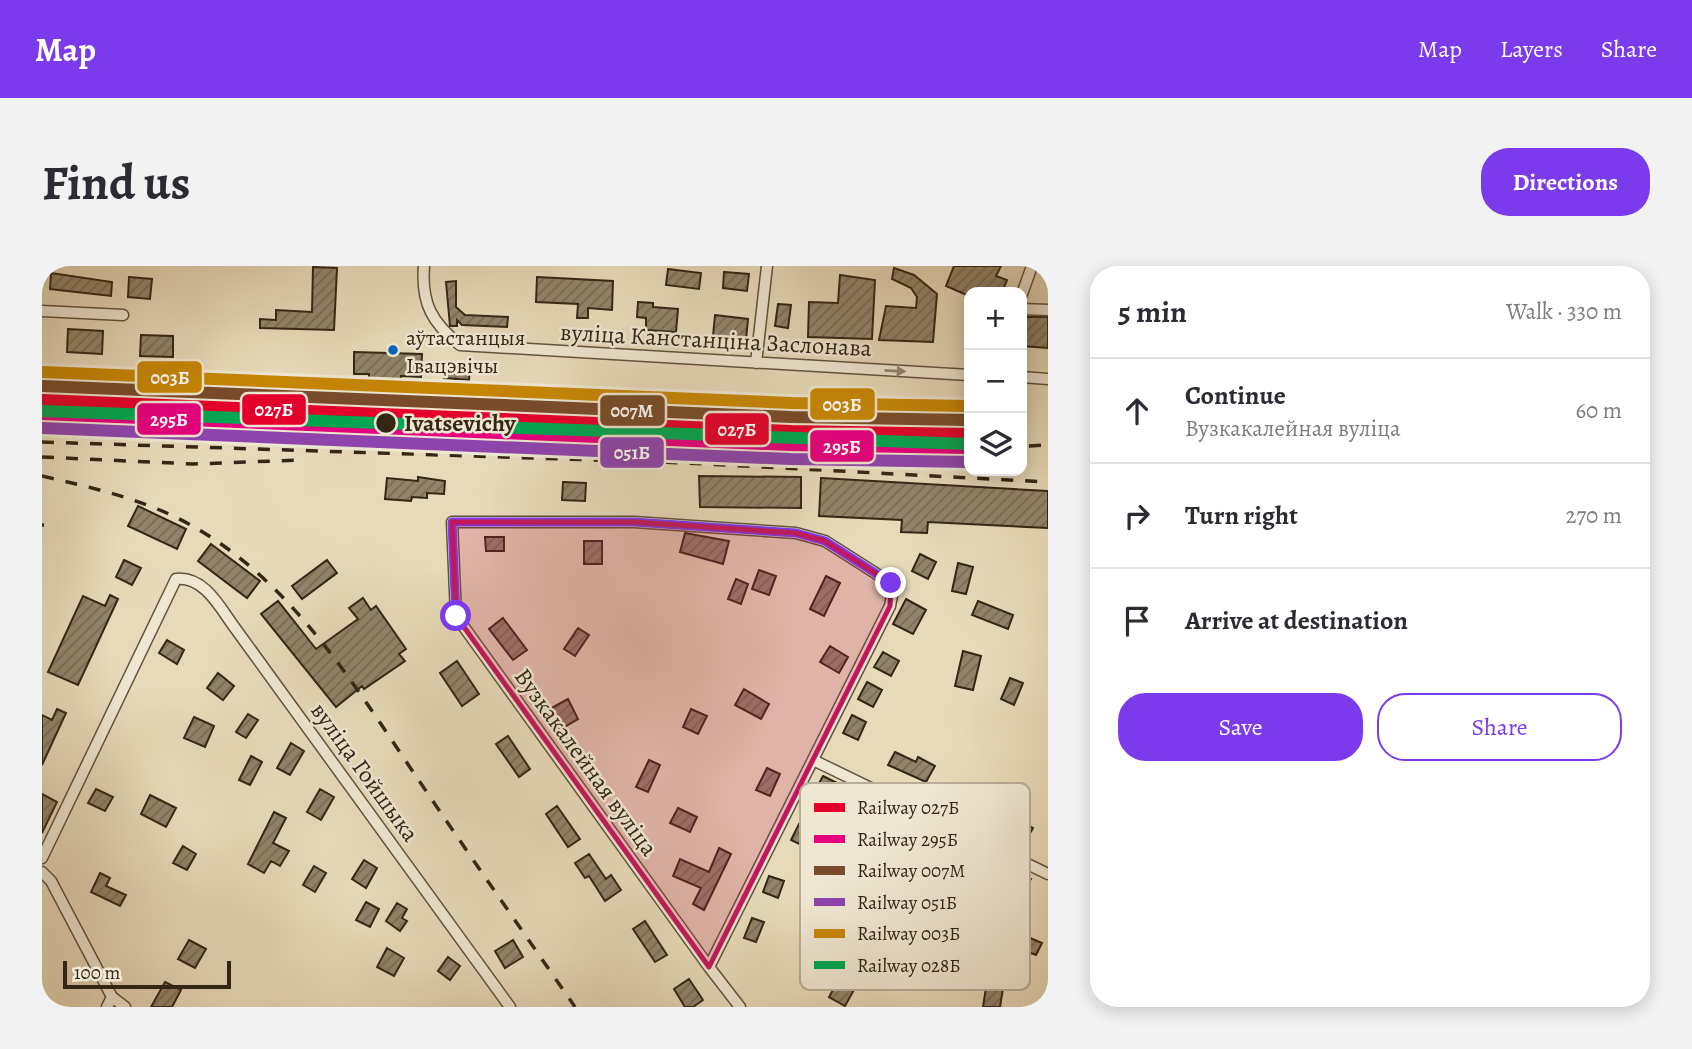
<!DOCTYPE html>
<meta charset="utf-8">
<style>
:root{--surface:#fff;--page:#f2f2f3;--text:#2b2b33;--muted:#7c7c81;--line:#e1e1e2;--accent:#7c3aed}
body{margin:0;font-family:Alegreya,serif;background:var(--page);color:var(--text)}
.controls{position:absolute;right:21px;top:21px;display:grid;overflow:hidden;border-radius:14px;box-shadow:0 4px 18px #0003}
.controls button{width:63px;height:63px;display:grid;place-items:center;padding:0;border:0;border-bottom:2px solid var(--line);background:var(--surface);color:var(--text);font:35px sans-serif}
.scale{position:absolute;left:21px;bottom:18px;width:168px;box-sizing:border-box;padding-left:7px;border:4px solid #342614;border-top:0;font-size:19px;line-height:24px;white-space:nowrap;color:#342614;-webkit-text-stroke:5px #efe7d2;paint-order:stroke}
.stop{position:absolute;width:21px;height:21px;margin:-16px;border:5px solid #7c3aed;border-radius:50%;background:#fff}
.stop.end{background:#7c3aed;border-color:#fff;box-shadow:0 2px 7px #0008}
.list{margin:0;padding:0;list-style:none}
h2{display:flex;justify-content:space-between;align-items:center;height:91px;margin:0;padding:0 28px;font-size:30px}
h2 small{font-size:23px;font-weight:400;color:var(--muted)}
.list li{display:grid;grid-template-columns:46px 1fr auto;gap:21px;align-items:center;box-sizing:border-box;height:105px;padding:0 28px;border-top:2px solid var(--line)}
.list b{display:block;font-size:26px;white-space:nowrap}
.list p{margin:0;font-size:23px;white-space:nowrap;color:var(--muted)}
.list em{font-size:23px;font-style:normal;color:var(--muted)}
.actions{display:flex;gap:14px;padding:21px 28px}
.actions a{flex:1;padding:16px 0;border:2px solid var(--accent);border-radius:28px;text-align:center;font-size:24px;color:var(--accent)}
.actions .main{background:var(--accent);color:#fff}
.icon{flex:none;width:38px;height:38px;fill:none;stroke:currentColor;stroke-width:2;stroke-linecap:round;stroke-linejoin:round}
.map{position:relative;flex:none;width:1006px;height:741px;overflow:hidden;border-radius:28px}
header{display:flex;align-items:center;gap:42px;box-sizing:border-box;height:98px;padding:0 35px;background:var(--accent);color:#fff}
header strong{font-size:33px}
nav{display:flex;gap:38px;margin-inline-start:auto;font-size:24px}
.intro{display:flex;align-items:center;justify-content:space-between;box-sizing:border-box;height:168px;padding:0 42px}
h1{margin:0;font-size:49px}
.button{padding:18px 32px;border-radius:28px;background:var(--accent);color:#fff;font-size:24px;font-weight:700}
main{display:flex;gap:42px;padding:0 42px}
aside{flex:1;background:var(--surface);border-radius:28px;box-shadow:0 4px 18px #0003}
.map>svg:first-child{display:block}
.building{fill:url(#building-hatch);stroke:#342614;stroke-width:2}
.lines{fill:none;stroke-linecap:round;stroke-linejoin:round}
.minor-casing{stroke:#61533d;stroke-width:13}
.minor{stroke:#efe7d2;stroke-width:10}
.rail{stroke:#342614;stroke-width:3.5;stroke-dasharray:12 12;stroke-linecap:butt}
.rail-1-casing{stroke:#efe7d2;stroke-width:18}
.rail-2-casing{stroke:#efe7d2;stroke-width:18}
.rail-3-casing{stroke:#efe7d2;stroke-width:18}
.rail-4-casing{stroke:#efe7d2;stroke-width:18}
.rail-5-casing{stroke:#efe7d2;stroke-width:18}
.rail-6-casing{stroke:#efe7d2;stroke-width:18}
.rail-1{stroke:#e4002b;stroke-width:12}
.rail-2{stroke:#e5007d;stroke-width:12}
.rail-3{stroke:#7a4b2a;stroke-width:12}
.rail-4{stroke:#8e44ad;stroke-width:12}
.rail-5{stroke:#c68605;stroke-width:12}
.rail-6{stroke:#00a651;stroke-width:12}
.oneway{fill:#928673}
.route{stroke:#7c3aed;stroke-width:9}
.marked{fill:#c2185b;fill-opacity:0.2;stroke:#c2185b;stroke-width:5;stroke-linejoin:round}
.bus-dot{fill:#0065bd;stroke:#efe7d2;stroke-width:2.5}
.stop-dot{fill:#342614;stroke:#efe7d2;stroke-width:2.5}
.labels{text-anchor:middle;stroke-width:5;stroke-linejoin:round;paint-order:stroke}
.bus-label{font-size:22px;fill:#342614;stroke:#efe7d2;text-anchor:start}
.street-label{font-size:24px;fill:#342614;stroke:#efe7d2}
.stop-label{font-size:24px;font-weight:bold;fill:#342614;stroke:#efe7d2;text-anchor:start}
.key{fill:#efe7d2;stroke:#b7ad99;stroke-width:2}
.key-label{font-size:19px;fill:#342614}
.line-badge{stroke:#efe7d2;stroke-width:2.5}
.badge-label{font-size:19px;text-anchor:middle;font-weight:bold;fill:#fff}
</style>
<header>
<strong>Map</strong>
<nav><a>Map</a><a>Layers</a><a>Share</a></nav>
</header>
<div class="intro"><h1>Find us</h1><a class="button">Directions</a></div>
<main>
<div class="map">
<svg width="1006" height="741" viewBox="0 0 1006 741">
<defs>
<pattern id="building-hatch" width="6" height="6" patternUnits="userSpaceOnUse" patternTransform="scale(1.75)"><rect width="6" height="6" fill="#91846a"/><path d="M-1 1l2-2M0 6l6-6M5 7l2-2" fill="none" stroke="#776c56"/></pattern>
</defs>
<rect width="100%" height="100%" fill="#e7dab9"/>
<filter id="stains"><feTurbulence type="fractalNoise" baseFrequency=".00286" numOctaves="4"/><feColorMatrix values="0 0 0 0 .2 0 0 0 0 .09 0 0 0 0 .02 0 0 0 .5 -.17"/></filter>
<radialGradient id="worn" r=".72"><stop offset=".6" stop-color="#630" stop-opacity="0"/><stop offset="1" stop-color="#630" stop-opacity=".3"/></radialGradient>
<path class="building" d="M912,0H959L954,10L965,14L960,26H927V30L904,20Z
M271,1L295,2L292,64L218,62V53L234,54V44L270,46Z
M852,2L872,9L895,28L891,76L837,74L844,40L874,42L875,31L869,22L850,13Z
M626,3L659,7L657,23L624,19Z
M682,6L707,8L705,25L681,22Z
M9,7L70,16L69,30L8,23Z
M798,9L833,14L830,73L766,71L767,36L796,37Z
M87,11L110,13L108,33L86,31Z
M495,11L571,15L570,44L546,42V52H535L536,38L494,36Z
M414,15V41L423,49L466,51L465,61L420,59L415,54V60H408L404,16Z
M596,36L611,37V41L636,43L634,66L604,64V52L595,51Z
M736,38L749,39L746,62L733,60Z
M673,49L706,53L704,74L671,70Z
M984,51H1006V82L980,80V54L984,55Z
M26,63L61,65L60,88L25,86Z
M99,69L131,70V91L98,90Z
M312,86L380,88L379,111L359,110L358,120L327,118V108H312Z
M403,101L428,103L427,114L402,112Z
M657,210L759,211V242L658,241Z
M376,211L403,215L402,228L385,227V232L370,231L369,235L343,233L345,212L376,215Z
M779,212L1006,225V262L886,256L885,267L859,266L860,254L777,250Z
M521,216L544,217L543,235L520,234Z
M96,240L144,263L135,283L86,260Z
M643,267L687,275L681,298L638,286Z
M443,271H462V285H444Z
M542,275H560V298H542Z
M169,278L218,315L205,332L156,295Z
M878,288L894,296L886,313L870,305Z
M82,294L99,302L90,319L74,311Z
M285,294L295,307L260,333L250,320Z
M916,297L931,301L924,328L910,325Z
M717,304L734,310L727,329L710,323Z
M784,310L798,317L782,350L768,343Z
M694,313L706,318L699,338L686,333Z
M68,329L76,333L36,419L6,406L41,330L63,340Z
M321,332L329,344L334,340L364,383L357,388L363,395L322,423L320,420L294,441L219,348L236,335L274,383L316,353L307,342Z
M864,333L884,344L871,368L851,358Z
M936,335L971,349L966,363L930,349Z
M461,352L485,384L471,394L447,363Z
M536,362L547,369L533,390L522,383Z
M125,374L142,384L135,398L117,387Z
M788,380L806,391L797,407L778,396Z
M921,385L939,390L931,424L913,420Z
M841,386L857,395L849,410L832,401Z
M415,395L437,428L420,440L398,407Z
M176,407L192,420L181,434L165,422Z
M968,412L981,417L972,439L959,433Z
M825,416L840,424L831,441L816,433Z
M702,423L727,438L719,453L693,439Z
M526,433L536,453L517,464L506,444Z
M15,443L24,447L0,499V449L10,454Z
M649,443L665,450L656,468L641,461Z
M206,448L216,454L204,472L194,466Z
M810,449L824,456L816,474L801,467Z
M152,451L172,460L163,481L142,472Z
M466,470L488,503L477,511L454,478Z
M249,477L262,485L248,509L235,502Z
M853,486L874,496L876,491L893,500L884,516L846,499Z
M209,490L220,496L208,519L197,514Z
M607,494L618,499L606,526L594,521Z
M725,502L738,508L728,530L714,524Z
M781,510L805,522L795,541L771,528Z
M54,523L71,531L63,545L46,537Z
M278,523L292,531L279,554L265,546Z
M0,528L15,536L0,567Z
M108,529L134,542L124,561L99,548Z
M952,539L991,562L984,574L944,555Z
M515,540L538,573L526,581L504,548Z
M636,542L655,551L648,566L628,557Z
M232,546L244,552L231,577L247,585L238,600L229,595L222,607L206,598Z
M757,558L779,569L772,585L749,574Z
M141,580L154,588L145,604L131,597Z
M677,582L689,588L662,644L651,638L659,622L631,610L638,593L667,606Z
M547,588L564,613L569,609L579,624L563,635L547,610L543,612L533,597Z
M322,594L335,602L324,622L310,613Z
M272,600L284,607L273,626L261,619Z
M967,601L989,613L981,627L960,616Z
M58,607L68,612L64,620L84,629L78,640L49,626Z
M727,610L742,615L736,632L721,626Z
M324,636L337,643L328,661L314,654Z
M355,637L365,643L360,652L365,655L358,665L344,655Z
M710,652L722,656L714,676L702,672Z
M603,655L625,689L613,696L591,663Z
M979,668L1000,677L994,689L973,681Z
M147,674L164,683L153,702L136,693Z
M471,674L481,691L463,702L453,685Z
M345,682L362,692L352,710L335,701Z
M406,691L418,700L408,714L396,705Z
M947,702L964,704L958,741H941Z
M647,713L661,734L651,741H643L632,723Z
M797,713L813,722L803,740L787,731Z
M123,716L139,724L130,741H109Z"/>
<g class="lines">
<defs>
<path id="minor" d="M382,0C379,37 390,57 418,79L927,109
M980,28L990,0
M980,43L1006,44
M0,45L81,49
M714,97L725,0
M980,111L1006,113
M771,494L1006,608
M0,592L134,313C163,310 178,342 193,362L468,741
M0,606L9,615L70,731L83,741
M667,701L848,340L851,324L849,317L783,275L754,267L592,256H410L414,350L667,701L698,741
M65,741L70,731"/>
</defs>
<use href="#minor" class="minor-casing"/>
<use href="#minor" class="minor"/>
<path class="rail" d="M0,176L644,197L1006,216
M987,180L1006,179
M0,191L151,198L259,194
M710,193L783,188
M0,210C56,223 110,235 159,265C257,324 317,427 380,519C430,593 482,667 533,741
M0,259H2"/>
<defs>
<path id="rail-1" d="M0,134L749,165L927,168"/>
<path id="rail-2" d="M0,148L748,179L927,182"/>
<path id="rail-3" d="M1,120L749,151L927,154"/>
<path id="rail-4" d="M0,162L748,193L927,196"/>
<path id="rail-5" d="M1,106L750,137L927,140"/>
<path id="rail-6" d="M0,145L927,178"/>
</defs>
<use href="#rail-1" class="rail-1-casing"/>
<use href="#rail-2" class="rail-2-casing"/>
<use href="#rail-3" class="rail-3-casing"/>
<use href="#rail-4" class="rail-4-casing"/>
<use href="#rail-5" class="rail-5-casing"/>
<use href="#rail-6" class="rail-6-casing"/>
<use href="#rail-1" class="rail-1"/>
<use href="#rail-2" class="rail-2"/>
<use href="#rail-3" class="rail-3"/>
<use href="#rail-4" class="rail-4"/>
<use href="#rail-5" class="rail-5"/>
<use href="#rail-6" class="rail-6"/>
</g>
<defs><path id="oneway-solid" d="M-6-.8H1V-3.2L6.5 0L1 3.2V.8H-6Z" transform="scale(1.75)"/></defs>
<use class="oneway" href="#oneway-solid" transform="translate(853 105) rotate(3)"/>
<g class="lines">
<path class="route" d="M414,350L410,256H592L754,267L783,275L849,317"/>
</g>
<path class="marked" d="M410,256H592L754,267L783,275L849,317L848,340L667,701L414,350Z"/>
<circle class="bus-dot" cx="351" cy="84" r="6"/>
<circle class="stop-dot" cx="344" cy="157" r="11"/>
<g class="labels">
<g class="bus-label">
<text x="364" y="79">аўтастанцыя<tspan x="364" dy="28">Івацэвічы</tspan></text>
</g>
<g class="street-label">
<text transform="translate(674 74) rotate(3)" y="8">вуліца Канстанціна Заслонава</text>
<text transform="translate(544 496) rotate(54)" y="8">Вузкакалейная вуліца</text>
<text transform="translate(323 506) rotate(54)" y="8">вуліца Гойшыка</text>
</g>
<g class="stop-label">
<text x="362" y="165">Ivatsevichy</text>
</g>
</g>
<rect x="758" y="517" width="230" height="207" rx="10" class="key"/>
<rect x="772" y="537" width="31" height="9" fill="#e4002b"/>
<rect x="772" y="569" width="31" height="8" fill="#e5007d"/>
<rect x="772" y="600" width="31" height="9" fill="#7a4b2a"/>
<rect x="772" y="632" width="31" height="8" fill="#8e44ad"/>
<rect x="772" y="663" width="31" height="9" fill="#c68605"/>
<rect x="772" y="695" width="31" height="8" fill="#00a651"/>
<g class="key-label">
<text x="815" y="548">Railway 027Б</text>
<text x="815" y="580">Railway 295Б</text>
<text x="815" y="611">Railway 007М</text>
<text x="815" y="643">Railway 051Б</text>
<text x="815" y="674">Railway 003Б</text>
<text x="815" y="706">Railway 028Б</text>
</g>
<g class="line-badge">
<rect x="94" y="94" width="67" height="34" rx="7" fill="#c68605"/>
<rect x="767" y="121" width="67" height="34" rx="7" fill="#c68605"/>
<rect x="199" y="127" width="66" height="33" rx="7" fill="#e4002b"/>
<rect x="557" y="128" width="67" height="33" rx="7" fill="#7a4b2a"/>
<rect x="94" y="136" width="66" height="34" rx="7" fill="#e5007d"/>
<rect x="662" y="146" width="66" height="34" rx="7" fill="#e4002b"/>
<rect x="767" y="163" width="66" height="34" rx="7" fill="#e5007d"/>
<rect x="557" y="170" width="66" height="33" rx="7" fill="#8e44ad"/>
</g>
<g class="badge-label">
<text x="128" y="118">003Б</text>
<text x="800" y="145">003Б</text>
<text x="232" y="150">027Б</text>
<text x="590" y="151">007М</text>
<text x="127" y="160">295Б</text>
<text x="695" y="170">027Б</text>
<text x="800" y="187">295Б</text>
<text x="590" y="193">051Б</text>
</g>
<rect width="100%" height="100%" filter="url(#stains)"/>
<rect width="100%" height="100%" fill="url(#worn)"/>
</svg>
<div class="controls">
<button>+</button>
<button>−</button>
<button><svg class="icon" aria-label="layers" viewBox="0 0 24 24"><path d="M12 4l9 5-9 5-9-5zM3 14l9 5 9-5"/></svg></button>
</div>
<div class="scale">100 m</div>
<div class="stop" style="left:414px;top:350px"></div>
<div class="stop end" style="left:849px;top:317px"></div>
</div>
<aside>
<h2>5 min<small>Walk · 330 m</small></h2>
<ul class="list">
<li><svg class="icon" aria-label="ahead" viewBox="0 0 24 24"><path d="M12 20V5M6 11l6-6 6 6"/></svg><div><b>Continue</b><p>Вузкакалейная вуліца</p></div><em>60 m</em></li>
<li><svg class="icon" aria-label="right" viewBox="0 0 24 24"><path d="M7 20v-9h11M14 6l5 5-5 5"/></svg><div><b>Turn right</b></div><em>270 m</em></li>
<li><svg class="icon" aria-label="arrive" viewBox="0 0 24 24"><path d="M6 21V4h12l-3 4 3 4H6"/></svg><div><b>Arrive at destination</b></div></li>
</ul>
<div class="actions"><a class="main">Save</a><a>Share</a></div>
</aside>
</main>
